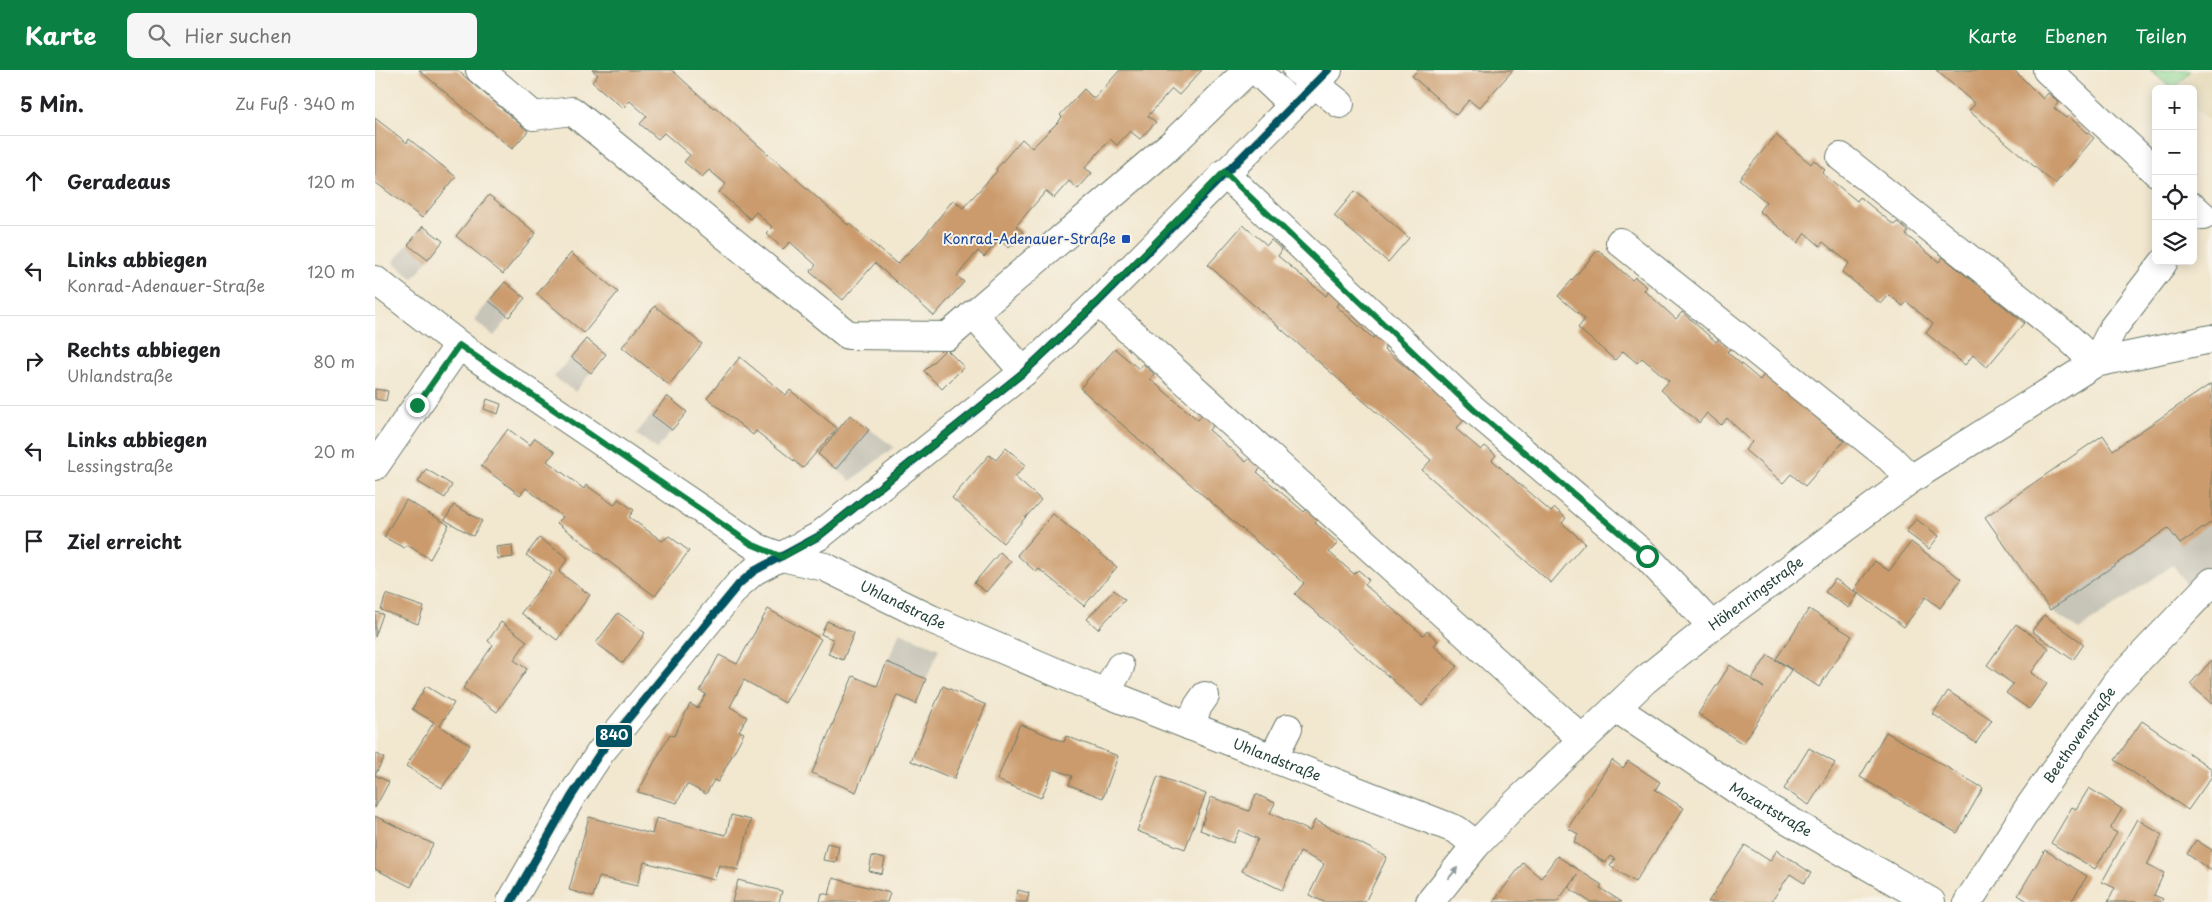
<!DOCTYPE html>
<html lang="de">
<meta charset="utf-8">
<style>
:root{--surface:#fff;--page:#f6f6f6;--text:#202124;--muted:#757577;--line:#e0e0e0;--accent:#0b8043}
body{margin:0;font-family:"Playpen Sans",sans-serif;background:var(--page);color:var(--text)}
.controls{position:absolute;right:15px;top:15px;display:grid;overflow:hidden;border-radius:8px;box-shadow:0 2px 12px #0003}
.controls button{width:45px;height:45px;display:grid;place-items:center;padding:0;border:0;border-bottom:1px solid var(--line);background:var(--surface);color:var(--text);font:25px sans-serif}
.stop{position:absolute;width:15px;height:15px;margin:-11px;border:4px solid #0b8043;border-radius:50%;background:#fff}
.stop.end{background:#0b8043;border-color:#fff;box-shadow:0 1px 5px #0008}
.list{margin:0;padding:0;list-style:none}
h2{display:flex;justify-content:space-between;align-items:center;height:65px;margin:0;padding:0 20px;font-size:21px}
h2 small{font-size:16px;font-weight:400;color:var(--muted)}
.list li{display:grid;grid-template-columns:32px 1fr auto;gap:15px;align-items:center;box-sizing:border-box;height:90px;padding:0 20px;border-top:1px solid var(--line)}
.list b{display:block;font-size:19px;white-space:nowrap}
.list p{margin:0;font-size:16px;white-space:nowrap;color:var(--muted)}
.list em{font-size:16px;font-style:normal;color:var(--muted)}
.icon{flex:none;width:28px;height:28px;fill:none;stroke:currentColor;stroke-width:2;stroke-linecap:round;stroke-linejoin:round}
.map{position:relative;flex:none;width:1837px;height:832px;overflow:hidden}
header{display:flex;align-items:center;gap:30px;box-sizing:border-box;height:70px;padding:0 25px;background:var(--accent);color:#fff}
header strong{font-size:24px}
nav{display:flex;gap:28px;margin-inline-start:auto;font-size:18px}
.search{width:350px;height:45px;background:var(--page);display:flex;align-items:center;gap:12px;box-sizing:border-box;padding:0 18px;border-radius:8px;color:var(--muted);font-size:19px}
main{display:flex}
aside{flex:1;background:var(--surface)}
.map>svg:first-child{display:block}
.built{fill:#e5daba}
.industrial{fill:#c7c4b8}
.green{fill:#8ed792;stroke:#568a63}
.building{fill:#cb9b6d}
.lines{fill:none;stroke-linecap:round;stroke-linejoin:round}
.minor-casing{stroke:#69786a;stroke-width:30}
.minor{stroke:#fff;stroke-width:28}
.bus-1-casing{stroke:#f7f3e8;stroke-width:11}
.bus-1{stroke:#005262;stroke-width:8}
.oneway{fill:#8f9e9a}
.route{stroke:#0b8043;stroke-width:6}
.transit-dot{fill:#1a4fb4;stroke:#f7f3e8;stroke-width:2}
.labels{text-anchor:middle;stroke-width:4;stroke-linejoin:round;paint-order:stroke}
.transit-label{font-size:14px;fill:#164399;stroke:#f7f3e8;text-anchor:end}
.street-label{font-size:14px;fill:#1f3d34;stroke:#f7f3e8}
.line-badge{stroke:#f7f3e8;stroke-width:2}
.badge-label{font-size:14px;text-anchor:middle;font-weight:bold;fill:#fff}
</style>
<header>
<strong>Karte</strong>
<div class="search"><svg class="icon" aria-label="search" viewBox="0 0 24 24"><circle cx="10" cy="10" r="6"/><path d="M15 15l6 6"/></svg>Hier suchen</div>
<nav><a>Karte</a><a>Ebenen</a><a>Teilen</a></nav>
</header>
<main>
<aside>
<h2>5 Min.<small>Zu Fuß · 340 m</small></h2>
<ul class="list">
<li><svg class="icon" aria-label="ahead" viewBox="0 0 24 24"><path d="M12 20V5M6 11l6-6 6 6"/></svg><div><b>Geradeaus</b></div><em>120 m</em></li>
<li><svg class="icon" aria-label="left" viewBox="0 0 24 24"><path d="M17 20v-9H6M10 6l-5 5 5 5"/></svg><div><b>Links abbiegen</b><p>Konrad-Adenauer-Straße</p></div><em>120 m</em></li>
<li><svg class="icon" aria-label="right" viewBox="0 0 24 24"><path d="M7 20v-9h11M14 6l5 5-5 5"/></svg><div><b>Rechts abbiegen</b><p>Uhlandstraße</p></div><em>80 m</em></li>
<li><svg class="icon" aria-label="left" viewBox="0 0 24 24"><path d="M17 20v-9H6M10 6l-5 5 5 5"/></svg><div><b>Links abbiegen</b><p>Lessingstraße</p></div><em>20 m</em></li>
<li><svg class="icon" aria-label="arrive" viewBox="0 0 24 24"><path d="M6 21V4h12l-3 4 3 4H6"/></svg><div><b>Ziel erreicht</b></div></li>
</ul>
</aside>
<div class="map">
<svg width="1837" height="832" viewBox="0 0 1837 832">
<rect width="100%" height="100%" fill="#f7f3e8"/>
<filter id="ink" filterUnits="userSpaceOnUse"><feTurbulence type="fractalNoise" baseFrequency=".02" numOctaves="2"/><feDisplacementMap in="SourceGraphic" scale="10" xChannelSelector="R" yChannelSelector="G"/><feConvolveMatrix kernelMatrix="1 2 1 2 8 2 1 2 1" color-interpolation-filters="sRGB"/></filter>
<filter id="wash" filterUnits="userSpaceOnUse"><feTurbulence type="fractalNoise" baseFrequency=".0096" numOctaves="4" result="noise"/><feDisplacementMap in="SourceGraphic" scale="20" xChannelSelector="R" yChannelSelector="G"/><feGaussianBlur stdDeviation="1.12" result="paint"/><feColorMatrix in="noise" values="0 0 0 0 0 0 0 0 0 0 0 0 0 0 0 0 0 1.4 0 .05"/><feComposite in="paint" operator="in"/></filter>
<g filter="url(#wash)">
<rect width="100%" height="100%" fill="#f2e7cf"/>
<path class="built" d="M1774,0H1837V53L1818,37V19H1796Z"/>
<path class="industrial" d="M48,156L68,171L38,209L18,192Z
M130,212L150,228L119,266L99,250Z
M211,269L231,284L200,322L179,307Z
M292,326L312,342L282,379L261,364Z
M475,345L519,377L476,411L443,384Z
M1837,452V492L1812,515L1798,495L1704,560L1675,540L1793,458L1805,474Z
M525,562L564,579L541,634L502,616Z"/>
<path class="green" d="M1775,0H1816L1800,19H1797Z"/>
<g id="blocks">
<path class="building" d="M44,0H82L153,61L137,79Z
M217,0H297L335,35L339,38L340,37L473,155L474,153L522,194L548,168L578,130L588,138L622,101L621,99L647,69L657,78L683,52L687,47L685,45L709,19L719,29L745,0H827L804,25L797,19L773,46L781,52L765,69L755,61L742,75L735,69L710,98L717,103L703,119L694,111L679,128L671,121L641,156L648,162L634,178L624,170L609,187L603,181L582,206L589,212L559,246L500,193L468,230L435,202L441,195L415,172L408,179L391,163L397,157L381,142L375,149L344,122L351,114L334,100L327,107L309,92L315,85L289,63L283,69L265,54L272,46L255,31L248,38L217,12L223,5Z
M1043,0H1138L1104,38L1094,30L1081,45L1037,6Z
M1561,0H1639L1668,29L1673,23L1684,32L1679,38L1691,48L1693,46L1719,68L1680,114L1594,41L1600,34Z
M0,48L32,73L34,69L81,107L47,148L0,112Z
M1401,65L1436,94L1439,90L1443,94L1450,100L1447,103L1482,131L1485,127L1519,155L1522,152L1533,161L1531,165L1564,192L1568,187L1603,215L1606,212L1618,222L1615,225L1649,253L1612,297L1598,285L1590,295L1551,263L1558,254L1532,232L1528,236L1514,225L1506,234L1467,202L1474,193L1448,172L1445,176L1430,163L1423,173L1384,141L1391,132L1364,109Z
M980,121L1034,168L1013,192L959,146Z
M114,125L161,163L128,204L81,166Z
M868,155L892,175L896,170L907,180L903,186L951,226L954,221L966,231L961,236L998,268L1002,263L1013,273L1009,279L1056,318L1059,314L1071,324L1066,329L1090,349L1081,359L1106,380L1110,376L1121,385L1117,390L1176,442L1180,438L1191,448L1187,453L1210,473L1176,513L1047,400L1056,390L833,195Z
M48,156L68,171L53,190L33,175Z
M1223,180L1257,210L1260,207L1272,217L1269,220L1301,249L1307,242L1341,272L1344,269L1355,279L1352,282L1385,310L1390,303L1439,339L1436,343L1469,371L1430,416L1416,404L1408,413L1370,380L1377,372L1352,348L1346,355L1332,343L1324,353L1286,320L1294,311L1267,288L1262,293L1248,281L1240,290L1203,258L1210,249L1183,226Z
M196,183L243,222L209,263L162,224Z
M130,212L150,228L134,247L114,231Z
M280,236L327,274L294,315L247,277Z
M211,269L231,284L216,303L196,287Z
M571,279L589,297L567,319L549,301Z
M740,279L764,299L768,294L779,304L775,309L823,350L827,345L838,355L834,360L871,392L875,388L881,392L886,398L882,402L929,442L933,438L944,448L940,453L963,473L954,482L979,504L983,500L988,504L994,510L990,515L1048,565L1052,561L1063,571L1059,576L1082,596L1047,636L920,524L929,513L705,318Z
M365,287L411,325L415,320L462,358L428,398L381,361L378,365L332,328Z
M1837,313V452L1805,474L1793,458L1675,540L1610,447L1728,365L1738,380Z
M0,319L13,321L11,331L0,329Z
M292,326L312,342L297,360L277,345Z
M112,329L126,334L123,344L109,339Z
M475,345L494,360L461,399L443,384Z
M133,359L155,375L160,368L180,382L172,391L209,419L211,415L239,435L243,429L259,440L254,447L287,471L294,466L314,481L280,526L182,453L188,447L151,418L145,425L106,396Z
M631,378L651,395L640,407L666,430L628,473L577,428L614,385L621,390Z
M51,399L77,415L70,428L43,412Z
M31,430L74,455L55,489L32,475L29,478L9,467Z
M79,435L107,451L98,466L70,450Z
M678,444L742,497L709,536L664,499L661,502L642,485Z
M1541,449L1564,466L1554,479L1531,462Z
M164,468L193,488L184,502L215,525L182,570L146,543L177,503L151,485Z
M1536,472L1586,509L1565,538L1551,527L1529,557L1479,520L1500,491L1514,501Z
M137,475L138,487L123,489L121,477Z
M625,482L636,492L611,522L599,513Z
M1460,509L1483,524L1474,538L1450,522Z
M739,520L750,530L723,559L712,549Z
M11,524L49,537L43,554L6,540Z
M393,539L446,569L410,633L369,610L355,637L372,647L364,661L369,663L343,712L339,710L331,724L312,714L302,733L263,722L295,664L299,666L315,634L323,638L331,624L325,621L344,585L362,594Z
M1434,539L1477,566L1444,617L1401,589Z
M0,542L8,544L0,567Z
M243,543L270,563L248,593L221,573Z
M1669,545L1709,574L1698,590L1657,561Z
M452,551L479,563L468,590L453,584L459,570L446,564Z
M126,552L152,571L139,590L152,599L122,642L88,618L118,575L113,571Z
M1641,554L1674,578L1656,603L1672,614L1654,639L1631,623L1638,614L1612,595Z
M1393,585L1416,600L1368,674L1323,644L1355,595L1389,618L1377,609Z
M1837,590V634L1815,614Z
M512,592L551,609L541,634L522,625L481,722L437,703L478,606L502,616Z
M51,616L79,633L65,656L95,675L67,718L31,696L59,652L37,639Z
M568,616L611,635L579,709L536,691Z
M1573,621L1617,650L1601,673L1558,644Z
M1767,651L1837,699V706L1813,740L1740,690Z
M645,654L689,672L691,666L743,686L728,728L694,715L697,706L679,699L666,728L622,710Z
M1511,662L1608,718L1582,763L1485,707Z
M1434,678L1460,693L1434,735L1409,719Z
M0,683L9,688L0,705Z
M1237,690L1248,698L1253,691L1285,712L1280,720L1309,738L1260,812L1235,796L1240,789L1235,786L1230,793L1199,772L1203,764L1193,758Z
M0,705L14,712L0,738Z
M783,706L831,724L810,779L762,761Z
M1714,718L1747,739L1735,759L1742,763L1720,799L1676,773L1697,737L1701,739Z
M881,724L900,733L895,743L935,761L940,750L1012,787L990,832H949L934,825L949,794L925,782L907,820L867,801L883,769L864,760L858,773L825,760L836,727L874,741Z
M356,745L376,750L363,800L344,795L339,810L269,792L262,816L224,807L218,827L194,820L214,747L277,764L281,748L351,765Z
M0,746L58,774L36,817L0,799Z
M1762,749L1787,765L1772,795L1789,803L1779,825L1788,829L1786,832H1733L1740,818L1727,812Z
M1821,770L1837,780V801L1812,784Z
M452,773L464,776L461,792L448,790Z
M1370,775L1395,791L1402,780L1436,803L1429,813L1415,804L1396,832H1333Z
M1670,780L1712,806L1696,832L1680,830L1679,832H1654L1643,825Z
M497,786L510,789L507,804L494,801Z
M1182,786L1227,815L1225,818L1247,832H1215L1194,818L1202,805L1182,832H1118L1148,793L1166,808Z
M458,808L515,823L512,832H445L447,823L454,825Z
M363,810L407,821L404,832H357Z
M643,820L654,823L652,832H640Z"/>
</g>
</g>
<g filter="url(#ink)">
<use href="#blocks" fill-opacity="0" stroke="#69786a" stroke-width="1"/>
<g class="lines">
<defs>
<g id="minor">
<path d="M105,0L159,46L197,41L473,265L573,266L799,72L873,0"/>
<path d="M881,0L918,35"/>
<path d="M922,0L965,34"/>
<path d="M1672,0L1781,102"/>
<path d="M1466,87L1694,268L1720,293L1836,269"/>
<path d="M849,103L1098,339L1272,487L1337,556"/>
<path d="M1818,137L1828,146"/>
<path d="M1245,172L1515,388L1536,409"/>
<path id="s1" d="M0,210L92,281L383,478L407,487L450,497L556,549L723,620L1082,760L1101,775"/>
<path d="M723,232L1207,669"/>
<path d="M598,244L649,302"/>
<path d="M0,396L84,275"/>
<path d="M731,623L745,597"/>
<path id="s2" d="M1241,638L1368,724L1556,832"/>
<path d="M815,656L823,636L830,626"/>
<path d="M898,688L913,658"/>
<path d="M136,832L196,727L225,683L364,514L379,501L444,466L649,302L723,232L953,0"/>
<path id="s3" d="M1055,832L1101,775L1137,737L1270,610L1337,556L1536,409L1720,293L1738,258L1788,193"/>
<path id="s4" d="M1593,832L1652,740L1741,613L1837,512"/>
</g>
</defs>
<use href="#minor" class="minor-casing"/>
<use href="#minor" class="minor"/>
<defs>
<path id="bus-1" d="M136,832L196,727L225,683L364,514L379,501L444,466L649,302L723,232L953,0"/>
</defs>
<use href="#bus-1" class="bus-1-casing"/>
<use href="#bus-1" class="bus-1"/>
</g>
<defs><path id="oneway-solid" d="M-6-.8H1V-3.2L6.5 0L1 3.2V.8H-6Z" transform="scale(1.25)"/></defs>
<use class="oneway" href="#oneway-solid" transform="translate(1078 803) rotate(-51)"/>
</g>
<g class="lines" filter="url(#ink)">
<path class="route" d="M42,335L84,275L376,474L407,487L444,466L649,302L722,232L849,102L1098,339L1272,486"/>
</g>
<rect class="transit-dot" x="746" y="164" width="10" height="10" rx="2.5"/>
<g class="labels">
<g class="transit-label">
<text x="741" y="174">Konrad-Adenauer-Straße</text>
</g>
<g class="street-label">
<text dy="5" stroke="none"><textPath href="#s3" startOffset="450">Höhenringstraße</textPath></text>
<text dy="5" stroke="none"><textPath href="#s1" startOffset="624">Uhlandstraße</textPath></text>
<text dy="5" stroke="none"><textPath href="#s4" startOffset="201">Beethovenstraße</textPath></text>
<text dy="5" stroke="none"><textPath href="#s1" startOffset="1029">Uhlandstraße</textPath></text>
<text dy="5" stroke="none"><textPath href="#s2" startOffset="185">Mozartstraße</textPath></text>
</g>
</g>
<rect class="line-badge" x="220" y="654" width="38" height="24" rx="5" fill="#005262"/>
<g class="badge-label">
<text x="239" y="670">840</text>
</g>
</svg>
<div class="controls">
<button>+</button>
<button>−</button>
<button><svg class="icon" aria-label="locate" viewBox="0 0 24 24"><circle cx="12" cy="12" r="6"/><path d="M12 2v4M12 18v4M2 12h4M18 12h4"/></svg></button>
<button><svg class="icon" aria-label="layers" viewBox="0 0 24 24"><path d="M12 4l9 5-9 5-9-5zM3 14l9 5 9-5"/></svg></button>
</div>
<div class="stop" style="left:1272px;top:486px"></div>
<div class="stop end" style="left:42px;top:335px"></div>
</div>
</main>
